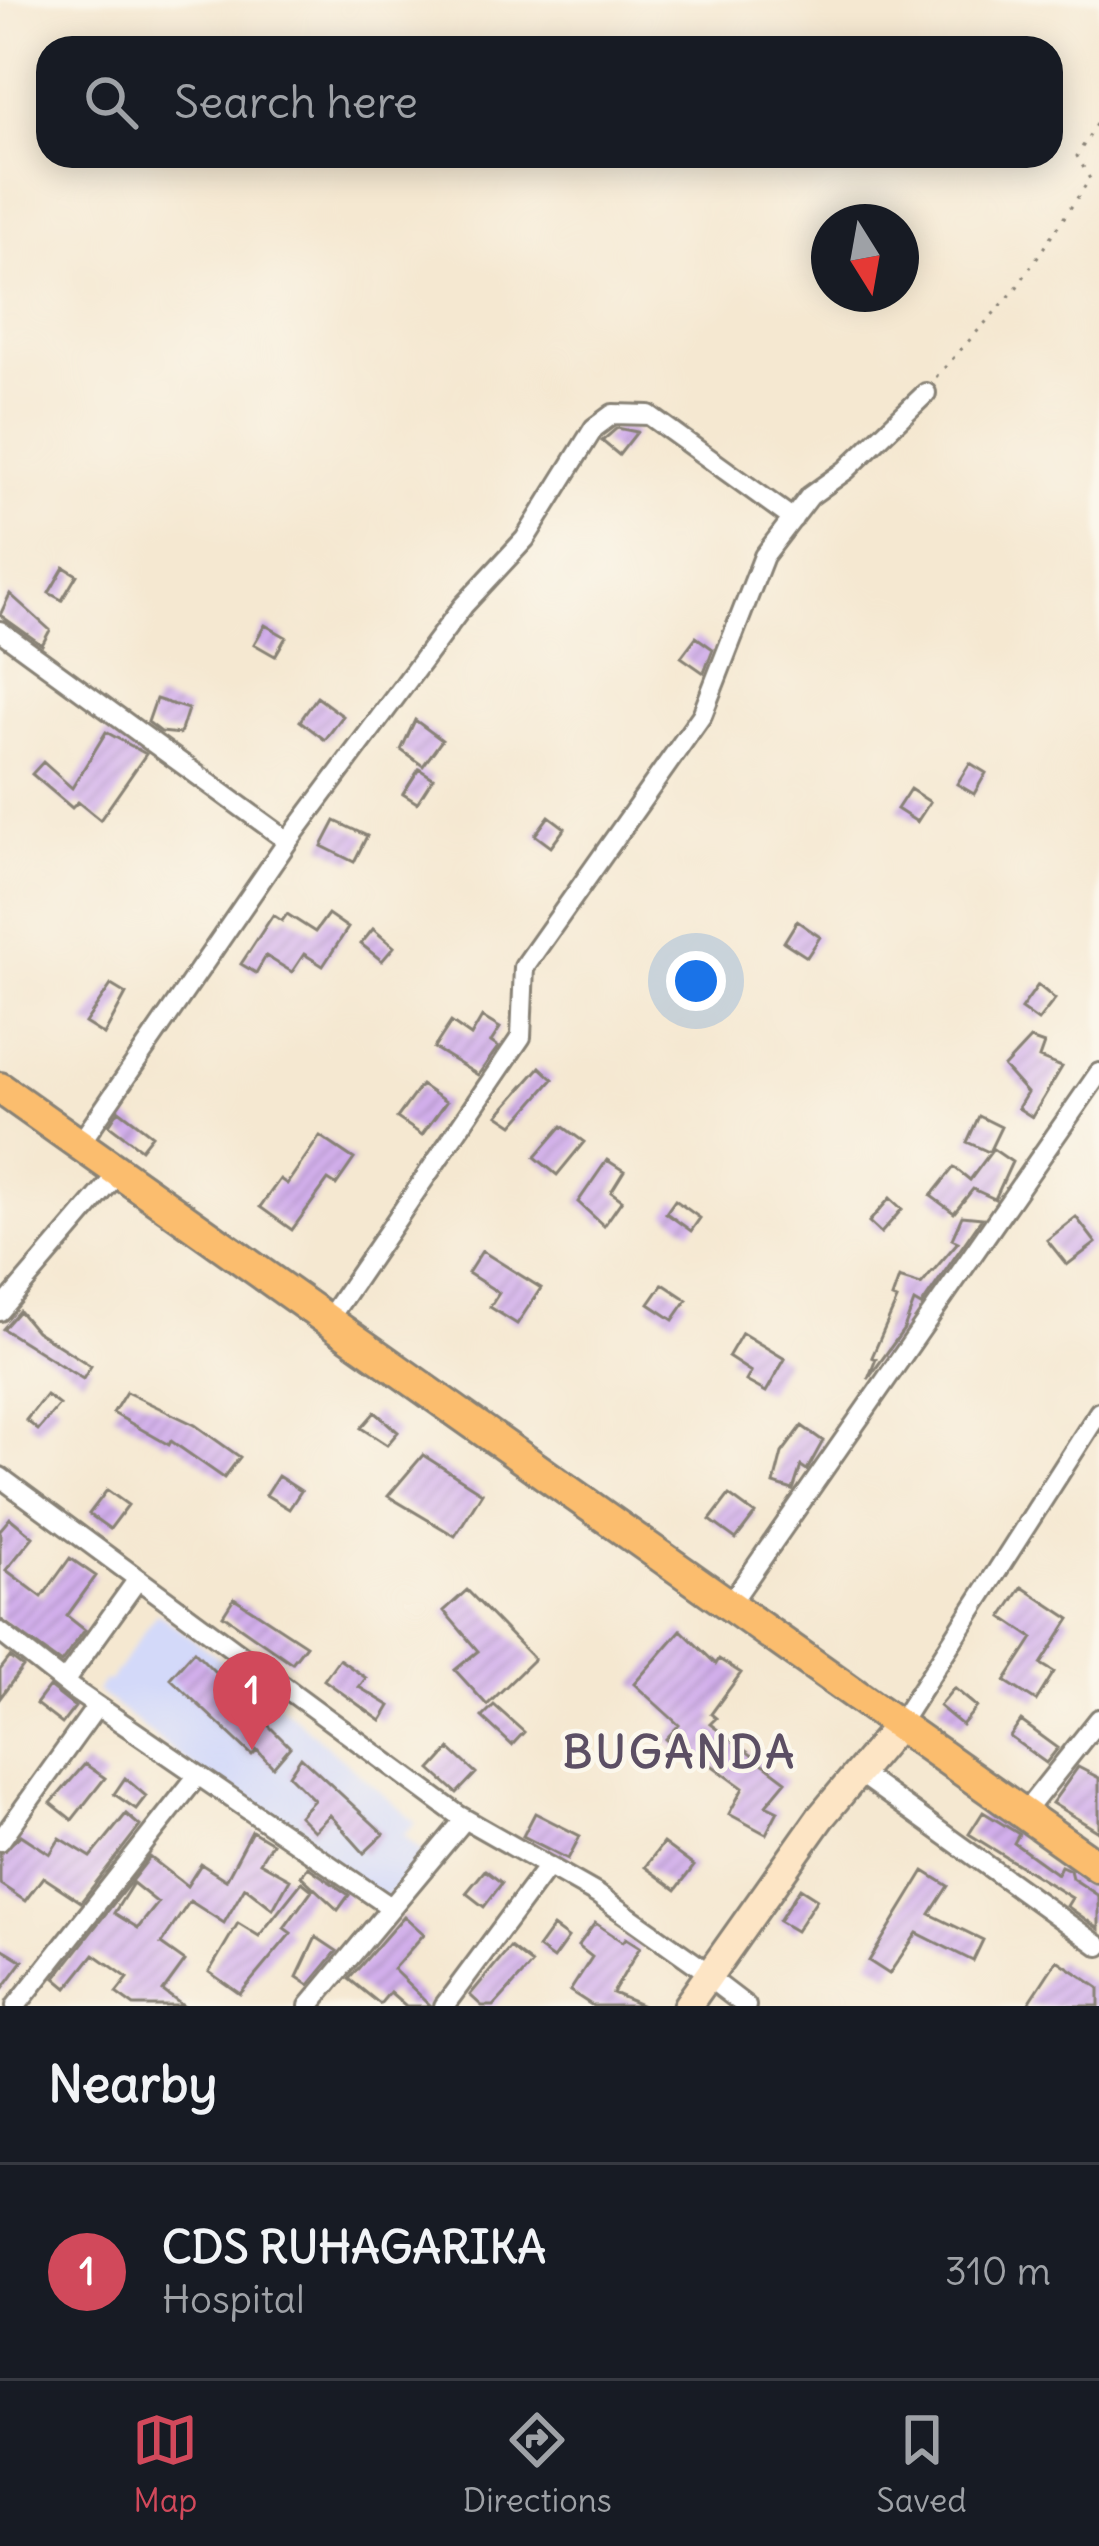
<!DOCTYPE html>
<style>
:root{--surface:#171b24;--page:#20242c;--text:#f1f3f6;--muted:#9ea1a6;--line:#363941;--accent:#d1495b}
body{margin:0;font-family:Delius,sans-serif;background:var(--page);color:var(--text)}
.compass{position:absolute;left:811px;top:204px;width:108px;height:108px;border-radius:50%;background:var(--surface);box-shadow:0 6px 30px #0003;rotate:169deg}
.you{position:absolute;left:696px;top:981px;width:42px;height:42px;margin:-30px;border:9px solid #fff;border-radius:50%;background:#1a73e8;box-shadow:0 0 0 18px #1a73e833}
.badge{display:grid;place-items:center;width:78px;height:78px;border-radius:50%;background:var(--accent);color:#fff;font-size:39px;font-weight:700}
.pin{position:absolute;translate:-50% -99px;filter:drop-shadow(0 3px 6px #0008)}
.pin::after{content:'';position:absolute;top:63px;width:42px;height:36px;background:inherit;clip-path:polygon(0 0,100% 0,50% 100%)}
.list{margin:0;padding:0;list-style:none}
h2{display:flex;justify-content:space-between;align-items:center;height:156px;margin:0;padding:0 48px;font-size:51px}
h2 small{font-size:39px;font-weight:400;color:var(--muted)}
.list li{display:grid;grid-template-columns:78px 1fr auto;gap:36px;align-items:center;box-sizing:border-box;height:216px;padding:0 48px;border-top:3px solid var(--line)}
.list b{display:block;font-size:45px;white-space:nowrap}
.list p{margin:0;font-size:39px;white-space:nowrap;color:var(--muted)}
.list em{font-size:39px;font-style:normal;color:var(--muted)}
.icon{flex:none;width:66px;height:66px;fill:none;stroke:currentColor;stroke-width:2;stroke-linecap:round;stroke-linejoin:round}
.map{position:relative;flex:none;width:1099px;height:2006px;overflow:hidden}
.search{position:absolute;background:var(--surface);box-shadow:0 6px 30px #0003;left:36px;right:36px;top:36px;height:132px;display:flex;align-items:center;gap:30px;box-sizing:border-box;padding:0 42px;border-radius:36px;color:var(--muted);font-size:45px}
.sheet{height:372px;background:var(--surface)}
nav{display:flex;justify-content:space-around;align-items:center;box-sizing:border-box;height:168px;border-top:3px solid var(--line);background:var(--surface);font-size:33px;color:var(--muted)}
nav a{display:grid;justify-items:center;gap:6px}
nav .on{color:var(--accent)}
.map>svg:first-child{display:block}
.built{fill:#d3d9f9}
.building{fill:url(#building-hatch);fill-rule:evenodd}
.lines{fill:none;stroke-linecap:round;stroke-linejoin:round}
.street-casing{stroke:#888276;stroke-width:24}
.secondary-casing{stroke:#888276;stroke-width:33}
.primary-casing{stroke:#888276;stroke-width:36}
.path{stroke:#888276;stroke-width:3;stroke-dasharray:3 9;stroke-linecap:butt}
.street{stroke:#fff;stroke-width:18}
.secondary{stroke:#fde5c5;stroke-width:27}
.primary{stroke:#fbbd6e;stroke-width:30}
.labels{text-anchor:middle;stroke-width:9;stroke-linejoin:round;paint-order:stroke}
.district-label{font-size:45px;font-weight:bold;letter-spacing:3px;fill:#5c4f64;stroke:#fbf7ec}
</style>
<div class="map">
<svg width="1099" height="2006" viewBox="0 0 1099 2006">
<defs>
<pattern id="building-hatch" width="6" height="6" patternUnits="userSpaceOnUse" patternTransform="scale(3)"><rect width="6" height="6" fill="#d2afeb"/><path d="M-1 1l2-2M0 6l6-6M5 7l2-2" fill="none" stroke="#b496c9"/></pattern>
</defs>
<rect width="100%" height="100%" fill="#fbf7ec"/>
<filter id="ink" filterUnits="userSpaceOnUse"><feTurbulence type="fractalNoise" baseFrequency=".00833" numOctaves="2"/><feDisplacementMap in="SourceGraphic" scale="24" xChannelSelector="R" yChannelSelector="G"/><feConvolveMatrix kernelMatrix="1 2 1 2 8 2 1 2 1" color-interpolation-filters="sRGB"/></filter>
<filter id="wash" filterUnits="userSpaceOnUse"><feTurbulence type="fractalNoise" baseFrequency=".004" numOctaves="4" result="noise"/><feDisplacementMap in="SourceGraphic" scale="48" xChannelSelector="R" yChannelSelector="G"/><feGaussianBlur stdDeviation="2.7" result="paint"/><feColorMatrix in="noise" values="0 0 0 0 0 0 0 0 0 0 0 0 0 0 0 0 0 1.4 0 .05"/><feComposite in="paint" operator="in"/></filter>
<g filter="url(#wash)">
<rect width="100%" height="100%" fill="#f5e8d1"/>
<path class="built" d="M157,1613L265,1692L416,1823L403,1835L427,1856L382,1902L247,1809L97,1691L104,1680L110,1681Z"/>
<g id="blocks">
<path class="building" d="M617,428L637,432L619,455L602,441Z
M64,567L77,575L62,600L49,593Z
M10,594L50,630L42,645L0,615Z
M265,625L286,637L275,656L254,644Z
M696,637L713,649L704,673L681,657Z
M317,697L343,716L325,740L300,721Z
M156,699L188,709L180,734L161,732L148,722Z
M415,720L442,740L423,766L401,750Z
M106,732L146,754L100,820L78,802L72,808L32,774L43,762L72,788Z
M970,763L986,773L974,794L957,784Z
M419,769L433,778L417,803L403,794Z
M910,789L930,802L917,822L897,809Z
M549,816L565,828L551,847L535,835Z
M335,821L367,836L354,862L322,846Z
M287,914L315,932L328,914L348,928L323,966L304,954L292,972L266,956L256,973L241,964L273,915L282,921Z
M797,921L820,937L807,957L784,942Z
M373,929L394,947L382,961L361,944Z
M111,985L126,994L104,1035L85,1023Z
M1038,985L1055,999L1038,1021L1021,1009Z
M482,1017L500,1028L491,1042L498,1047L478,1075L434,1048L451,1022L471,1036Z
M1030,1039L1044,1044L1039,1058L1062,1067L1032,1117L1018,1108L1027,1093L1004,1067Z
M540,1067L553,1079L513,1125L498,1115Z
M421,1085L446,1102L422,1135L397,1118Z
M119,1110L152,1135L141,1149L109,1125Z
M979,1116L1001,1127L989,1152L967,1142Z
M562,1126L584,1142L557,1175L535,1157Z
M320,1136L354,1159L336,1185L328,1180L292,1230L260,1207L280,1179L287,1184Z
M993,1149L1012,1162L995,1199L973,1189L954,1213L931,1196L954,1167L970,1180Z
M607,1160L624,1171L611,1192L622,1200L604,1226L578,1202Z
M890,1198L902,1209L881,1233L869,1222Z
M675,1200L700,1218L691,1231L666,1213Z
M962,1216L982,1218L921,1306L914,1302L904,1329L868,1379L876,1359L872,1357L897,1300L892,1298L899,1278L921,1285L958,1242L952,1239Z
M1076,1217L1096,1243L1067,1265L1047,1240Z
M482,1251L541,1288L517,1324L490,1307L499,1293L468,1273Z
M663,1284L687,1300L673,1320L649,1304Z
M19,1311L36,1331L91,1366L83,1379L3,1329Z
M742,1333L785,1359L766,1392L746,1381L751,1372L728,1357Z
M126,1392L195,1425L240,1457L224,1478L171,1441L169,1445L113,1413Z
M46,1395L59,1405L38,1430L26,1420Z
M375,1412L398,1432L387,1445L361,1428Z
M802,1426L823,1441L807,1470L801,1466L793,1490L774,1484L782,1453Z
M423,1455L482,1493L455,1536L388,1496Z
M278,1476L301,1491L289,1509L266,1495Z
M107,1490L128,1505L110,1529L89,1514Z
M729,1495L755,1514L736,1539L710,1520Z
M10,1518L33,1537L6,1570L42,1597L70,1558L96,1576L67,1616L85,1630L61,1663L0,1619V1530Z
M1022,1587L1070,1619L1041,1664L1054,1672L1036,1701L1005,1681L1033,1638L1002,1617Z
M467,1590L534,1659L487,1705L455,1670L478,1651L444,1611Z
M234,1598L306,1645L292,1663L223,1615Z
M681,1630L716,1664L719,1659L741,1673L711,1714L716,1718L710,1724L786,1781L766,1805L778,1811L766,1834L729,1814L743,1788L688,1748L682,1754L666,1739L679,1725L634,1684Z
M194,1651L290,1747L273,1767L257,1750L252,1755L170,1678Z
M10,1657L23,1667L0,1698V1670Z
M339,1659L366,1678L359,1687L390,1706L381,1721L324,1680Z
M49,1687L75,1707L62,1724L36,1704Z
M954,1688L977,1707L962,1725L939,1706Z
M494,1705L524,1732L512,1745L482,1717Z
M1021,1721L1058,1748L1046,1763L1010,1737Z
M450,1749L476,1773L457,1793L431,1770Z
M301,1757L384,1834L364,1853L330,1815L314,1831L299,1816L314,1800L289,1775Z
M85,1764L105,1778L72,1820L51,1803Z
M1078,1767L1099,1778V1832L1052,1803Z
M125,1778L146,1796L136,1809L114,1794Z
M983,1812L1019,1834L1014,1843L1057,1874L1061,1866L1070,1870L1072,1878L1099,1896V1929L1067,1906L1072,1898L969,1834Z
M535,1813L580,1836L568,1859L523,1836Z
M126,1814L140,1826L81,1902L43,1877L25,1901L0,1884V1854L21,1835L50,1854L60,1838L91,1857Z
M252,1831L272,1843L260,1862L290,1879L273,1909L245,1887L224,1923L190,1901L161,1944L185,1961L163,1991L183,2006H134L116,1993L128,1978L94,1954L67,1988L55,1978L150,1857L187,1886L201,1864L226,1880ZM133,1883L158,1903L138,1928L114,1913Z
M663,1843L694,1866L676,1890L645,1867Z
M308,1867L349,1895L338,1910L301,1876Z
M485,1870L502,1883L484,1907L466,1893Z
M924,1871L948,1886L930,1914L983,1940L973,1961L917,1933L889,1974L869,1961Z
M302,1882L312,1890L284,1928L291,1933L240,1994L209,1972L238,1923L259,1936Z
M800,1888L817,1899L796,1931L779,1921Z
M404,1916L424,1934L393,1969L431,2006H406L390,1992L380,2004L349,1979Z
M595,1923L623,1942L626,1938L640,1947L613,1993L643,2006H593L570,1991L592,1957L578,1946Z
M553,1927L568,1938L553,1959L538,1948Z
M316,1937L337,1951L309,1985L297,1977Z
M0,1947L23,1961L0,1992Z
M510,1947L532,1964L494,2006H482L470,1995Z
M1057,1960L1099,1988V2006H1027Z"/>
</g>
</g>
<g filter="url(#ink)">
<use href="#blocks" fill-opacity="0" stroke="#888276" stroke-width="3"/>
<g class="lines">
<defs>
<path id="street" d="M0,631L288,841
M79,1145L288,841L463,606L525,539L594,428L613,414L649,415L793,519
M0,1311L119,1172
M328,1320L521,1037L524,967L702,715L764,556L810,496L846,470L926,393
M0,1477L458,1815L597,1894L710,1974
M730,1604L1099,1073
M0,1632L74,1690L389,1906
M64,1682L138,1579
M899,1724L1099,1412
M856,1771L1099,1946
M1024,1813L1099,1719
M0,1841L97,1706
M708,1977L746,2006
M16,2006L198,1775
M309,2006L465,1819
M444,2006L548,1866"/>
<path id="secondary" d="M687,2006L820,1818L899,1724"/>
<path id="primary" d="M0,1088L1099,1867"/>
</defs>
<use href="#street" class="street-casing"/>
<use href="#secondary" class="secondary-casing"/>
<use href="#primary" class="primary-casing"/>
<path class="path" d="M936,377L1015,290L1090,179L1077,156L1099,119"/>
<use href="#street" class="street"/>
<use href="#secondary" class="secondary"/>
<use href="#primary" class="primary"/>
</g>
</g>
<g class="labels">
<g class="district-label">
<text x="680" y="1768">BUGANDA</text>
</g>
</g>
</svg>
<svg class="compass" viewBox="-18 -18 36 36"><path d="M0-13l5 13h-10z" fill="#e53935"/><path d="M0 13l5-13h-10z" fill="#9ea1a6"/></svg>
<div class="you"></div>
<div class="pin badge" style="left:252px;top:1750px">1</div>
<div class="search"><svg class="icon" aria-label="search" viewBox="0 0 24 24"><circle cx="10" cy="10" r="6"/><path d="M15 15l6 6"/></svg>Search here</div>
</div>
<section class="sheet">
<h2>Nearby<small></small></h2>
<ul class="list">
<li><span class="badge">1</span><div><b>CDS RUHAGARIKA</b><p>Hospital</p></div><em>310 m</em></li>
</ul>
</section>
<nav>
<a class="on"><svg class="icon" aria-label="map" viewBox="0 0 24 24"><path d="M3 6l6-2 6 2 6-2v14l-6 2-6-2-6 2zM9 4v14M15 6v14"/></svg>Map</a>
<a><svg class="icon" aria-label="directions" viewBox="0 0 24 24"><path d="M12 3l9 9-9 9-9-9zM9 14v-3h6M13 9l2 2-2 2"/></svg>Directions</a>
<a><svg class="icon" aria-label="saved" viewBox="0 0 24 24"><path d="M7 4h10v16l-5-4-5 4z"/></svg>Saved</a>
</nav>
